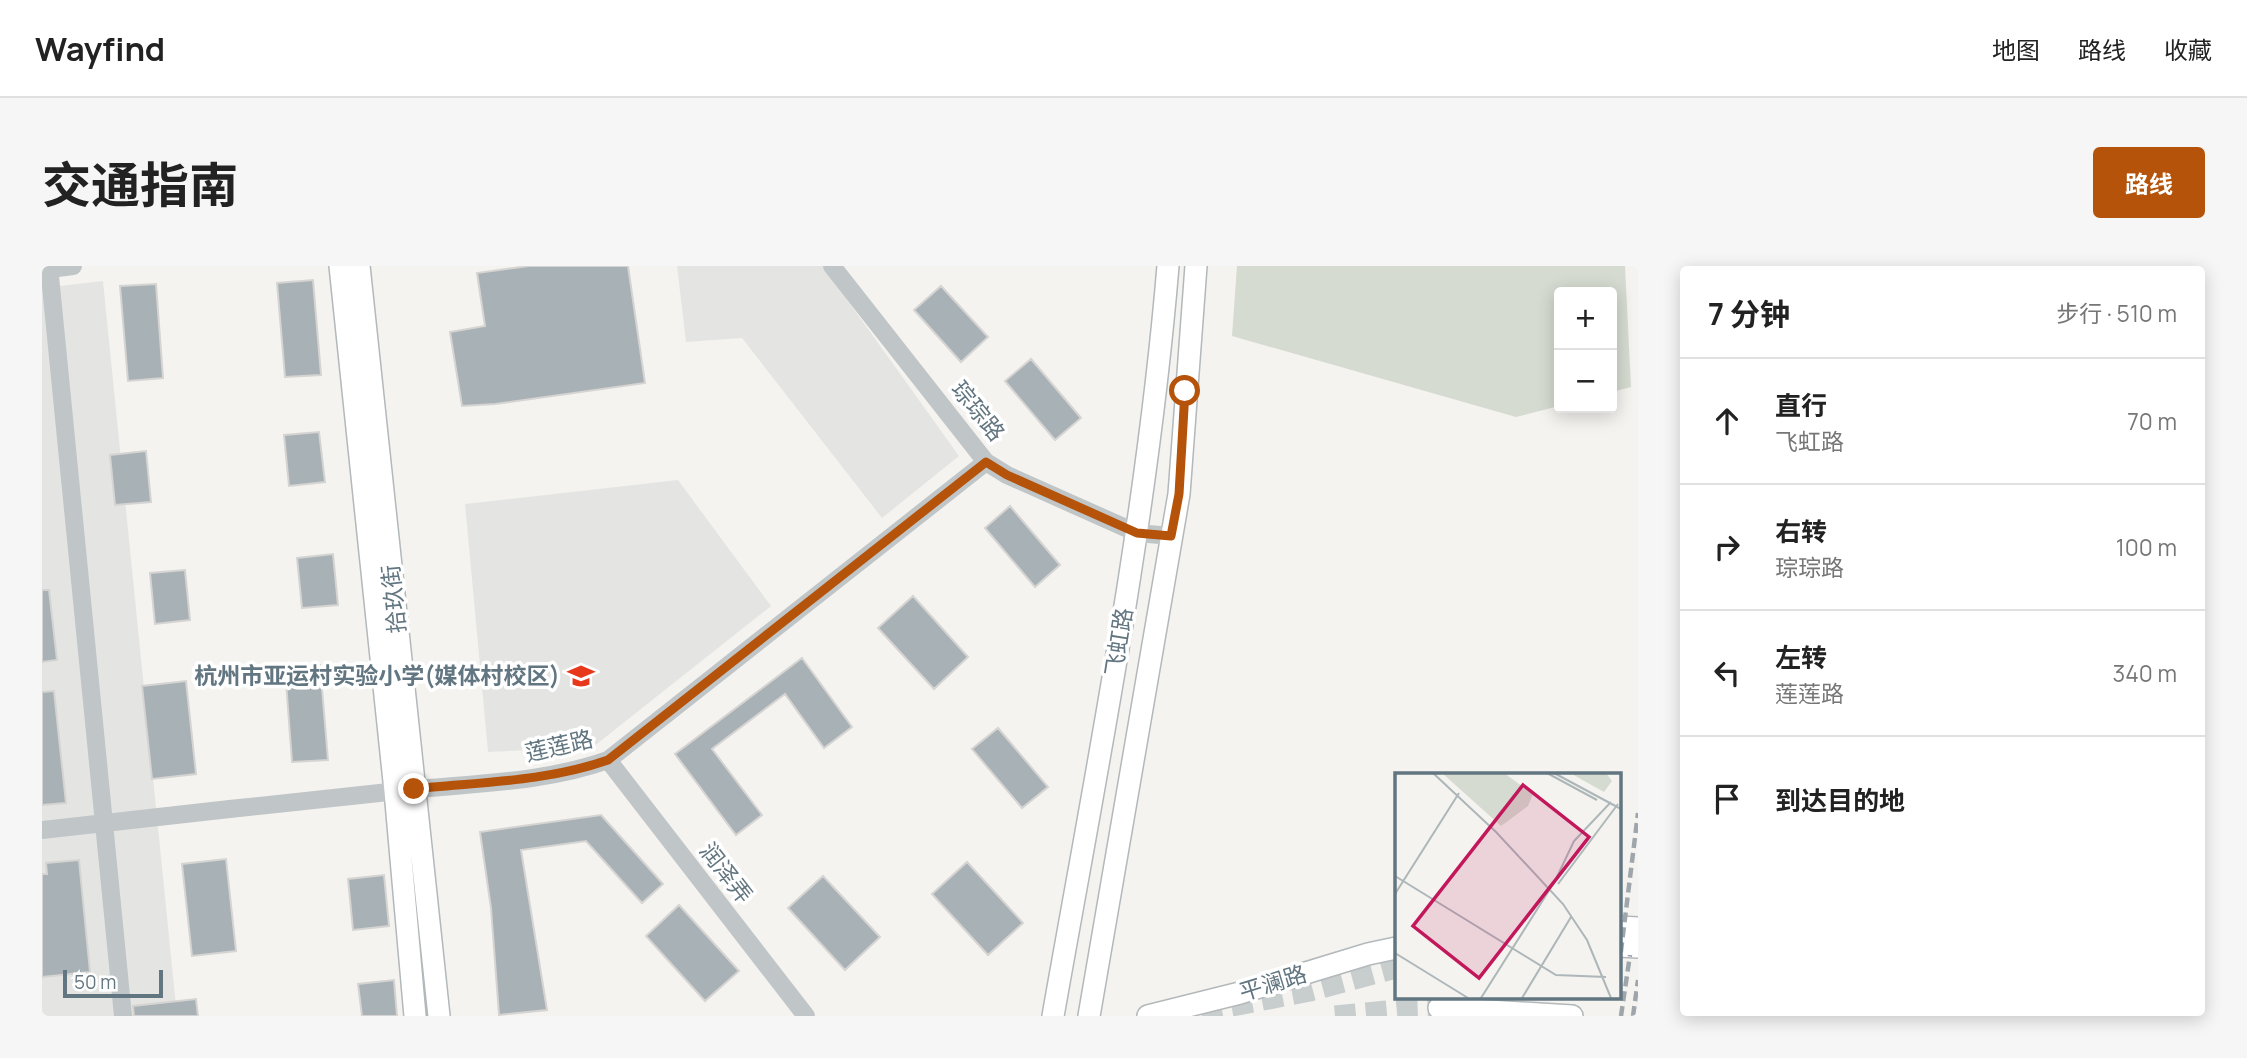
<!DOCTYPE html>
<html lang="zh">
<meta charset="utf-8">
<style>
:root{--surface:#fff;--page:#f6f6f6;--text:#222;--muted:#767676;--line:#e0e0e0;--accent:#b45309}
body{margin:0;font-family:Manrope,"Noto Sans SC",sans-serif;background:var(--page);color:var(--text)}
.controls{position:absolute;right:21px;top:21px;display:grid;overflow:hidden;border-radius:7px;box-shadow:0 4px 18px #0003}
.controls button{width:63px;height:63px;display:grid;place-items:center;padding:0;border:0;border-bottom:2px solid var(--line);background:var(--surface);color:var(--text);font:35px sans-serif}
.scale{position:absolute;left:21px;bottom:18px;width:100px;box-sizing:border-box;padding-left:7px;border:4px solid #627681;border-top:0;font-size:19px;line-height:24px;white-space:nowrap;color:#627681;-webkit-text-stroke:5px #fff;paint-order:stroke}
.stop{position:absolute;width:21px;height:21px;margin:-16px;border:5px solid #b45309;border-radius:50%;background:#fff}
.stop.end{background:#b45309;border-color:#fff;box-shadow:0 2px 7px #0008}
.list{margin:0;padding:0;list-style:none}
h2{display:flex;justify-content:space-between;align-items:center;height:91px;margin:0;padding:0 28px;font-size:30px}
h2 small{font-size:23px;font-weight:400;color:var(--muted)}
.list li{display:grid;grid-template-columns:46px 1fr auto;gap:21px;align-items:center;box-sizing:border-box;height:126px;padding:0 28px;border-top:2px solid var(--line)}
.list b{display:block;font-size:26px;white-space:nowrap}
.list p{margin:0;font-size:23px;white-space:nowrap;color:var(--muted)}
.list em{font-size:23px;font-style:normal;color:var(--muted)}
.icon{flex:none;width:38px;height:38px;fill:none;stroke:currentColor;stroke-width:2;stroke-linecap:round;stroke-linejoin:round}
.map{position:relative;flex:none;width:1596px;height:750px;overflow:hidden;border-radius:7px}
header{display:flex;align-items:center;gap:42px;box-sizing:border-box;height:98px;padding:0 35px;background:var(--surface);border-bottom:2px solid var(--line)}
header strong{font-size:33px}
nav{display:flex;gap:38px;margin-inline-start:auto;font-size:24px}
.intro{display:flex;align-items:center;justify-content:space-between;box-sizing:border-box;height:168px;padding:0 42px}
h1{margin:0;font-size:49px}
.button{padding:18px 32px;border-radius:7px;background:var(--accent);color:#fff;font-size:24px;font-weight:700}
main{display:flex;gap:42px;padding:0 42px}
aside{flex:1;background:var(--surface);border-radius:7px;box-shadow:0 4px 18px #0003}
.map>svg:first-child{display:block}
.built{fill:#e4e5e3}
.green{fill:#d5dbd0}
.building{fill:#a8b1b5;stroke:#d5d4d2;stroke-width:2}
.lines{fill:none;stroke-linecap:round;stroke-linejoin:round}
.major-tunnel{stroke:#c8cece;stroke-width:21;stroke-dasharray:21 10;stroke-linecap:butt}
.major-casing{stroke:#b3b8bb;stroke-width:24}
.minor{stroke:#c0c5c7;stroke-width:18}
.major{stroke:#fff;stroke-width:21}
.rail{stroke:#9fa6ab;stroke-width:4.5;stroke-dasharray:10 5;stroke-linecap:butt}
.route{stroke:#b45309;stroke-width:9}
.labels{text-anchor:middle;stroke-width:7;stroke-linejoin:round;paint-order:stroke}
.street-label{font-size:23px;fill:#627681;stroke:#fff}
.poi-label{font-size:23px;font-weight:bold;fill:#627681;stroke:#fff;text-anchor:end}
.inset-road{fill:none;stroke:#adb6b9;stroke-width:2}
.view{fill:#c2185b;fill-opacity:0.15;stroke:#c2185b;stroke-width:3.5}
.inset-edge{fill:none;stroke:#627681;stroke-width:3.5}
</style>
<header>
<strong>Wayfind</strong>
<nav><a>地图</a><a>路线</a><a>收藏</a></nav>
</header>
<div class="intro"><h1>交通指南</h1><a class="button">路线</a></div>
<main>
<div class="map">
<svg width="1596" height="750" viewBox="0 0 1596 750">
<rect width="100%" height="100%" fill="#f4f3ef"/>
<path class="built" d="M635,0H781L917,190L840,252L700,72L644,76Z
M61,15L135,750H0V22Z
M636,214L729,340L551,481L446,486L423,238Z"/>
<path class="green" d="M1195,0H1583L1589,121L1570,126V26H1517V140L1474,151L1190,70Z"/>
<path class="building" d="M487,0H586L603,117L453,138L420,140L408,66L443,60L435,7Z
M271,14L279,109L243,111L235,17Z
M114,18L121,112L86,115L78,20Z
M899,20L946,71L919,96L872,44Z
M989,93L1039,152L1013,174L963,115Z
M277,166L283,216L247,220L242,169Z
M104,185L109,236L73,239L68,189Z
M968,240L1018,299L993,321L943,262Z
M291,288L296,339L260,342L255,292Z
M143,304L148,354L113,358L108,307Z
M0,324H7L15,394L0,396Z
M871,330L926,391L892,423L836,362Z
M760,392L810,461L782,482L743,428L670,483L720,549L694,569L633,488Z
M278,399L286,494L250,496L243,402Z
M144,415L154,508L110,513L100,420Z
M12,425L24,537L0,539V426Z
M956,462L1006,521L980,542L930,483Z
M559,549L621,618L600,637L544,575L479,584L505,744L457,749L449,642L438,566Z
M184,593L194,685L150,690L140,598Z
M37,594L48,706L0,711V608H5L4,597Z
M925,596L981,657L946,689L890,628Z
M342,609L347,660L311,664L306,613Z
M781,610L838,671L803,704L746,642Z
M637,639L697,705L663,735L604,670Z
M352,714L355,750H320L316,718Z
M154,733L156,750H92L91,740Z"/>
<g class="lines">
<path class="major-tunnel" d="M1159,746L1268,725L1354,702
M1293,750L1366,743L1397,742"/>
<defs>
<path id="major" d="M298,0L353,525L373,750
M317,0L397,750
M1577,661L1596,662
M1577,680L1596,681
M1397,742L1530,750
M1011,750C1055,501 1105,252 1126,0
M1047,750L1137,228L1154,0
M1106,750L1198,727L1326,688L1354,682"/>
</defs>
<use href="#major" class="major-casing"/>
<path class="minor" d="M7,0L81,750
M790,0L944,196L965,209L1095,267L1129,270
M0,4L31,0
M566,494L764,750
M0,564C119,551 237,537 356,525C427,517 498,518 566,494L944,196"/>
<use href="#major" class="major"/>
<path class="rail" d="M1577,701L1596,547
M1579,750L1588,689
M1591,750L1596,714"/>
</g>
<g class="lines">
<path class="route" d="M372,523C438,516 503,516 566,494L944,196L965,209L1095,267L1129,270L1137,228L1143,125"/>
</g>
<defs>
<symbol id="school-bare" viewBox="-9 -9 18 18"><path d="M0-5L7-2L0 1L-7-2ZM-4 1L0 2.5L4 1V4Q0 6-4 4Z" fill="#e8381b" stroke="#fff" stroke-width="2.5" paint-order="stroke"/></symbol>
</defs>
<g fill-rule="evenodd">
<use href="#school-bare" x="520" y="391" width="38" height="38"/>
</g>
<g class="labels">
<g class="street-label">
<text transform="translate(936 145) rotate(51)" y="8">琮琮路</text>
<text transform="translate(352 333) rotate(-96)" y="8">拾玖街</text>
<text transform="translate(1077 376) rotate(-81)" y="8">飞虹路</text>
<text transform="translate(517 480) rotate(-13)" y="8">莲莲路</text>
<text transform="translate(684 607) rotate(52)" y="8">润泽弄</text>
<text transform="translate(1231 717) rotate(-17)" y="8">平澜路</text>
</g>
<g class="poi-label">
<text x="518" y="418">杭州市亚运村实验小学(媒体村校区)</text>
</g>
</g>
<g transform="translate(1353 507)">
<rect width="226" height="226" fill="#f4f3ef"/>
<path d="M47,0H109L138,21L133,33L106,53ZM175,0H211L217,8L209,19Z" fill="#d5dbd0"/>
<path class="inset-road" d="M38,0L101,59L168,131L192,167L216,225M152,0L202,27M159,0L226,36M0,103L161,202L211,204M163,111L223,31M0,121L64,20M0,180L73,225M86,225L160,108L179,68L216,29M127,225L176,144"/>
<path class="view" d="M128,12L194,64L84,205L18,153Z"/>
<rect width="226" height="226" class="inset-edge"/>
</g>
</svg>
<div class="controls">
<button>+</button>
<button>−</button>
</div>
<div class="scale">50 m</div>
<div class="stop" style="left:1143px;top:125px"></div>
<div class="stop end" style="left:372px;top:523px"></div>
</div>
<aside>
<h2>7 分钟<small>步行 · 510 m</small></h2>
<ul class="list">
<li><svg class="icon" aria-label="ahead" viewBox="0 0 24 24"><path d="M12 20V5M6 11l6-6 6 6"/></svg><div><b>直行</b><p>飞虹路</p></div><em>70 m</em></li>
<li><svg class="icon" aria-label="right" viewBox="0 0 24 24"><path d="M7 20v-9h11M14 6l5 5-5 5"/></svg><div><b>右转</b><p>琮琮路</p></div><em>100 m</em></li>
<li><svg class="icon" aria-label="left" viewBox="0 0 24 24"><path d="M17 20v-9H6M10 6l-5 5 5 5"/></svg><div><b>左转</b><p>莲莲路</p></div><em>340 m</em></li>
<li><svg class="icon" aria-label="arrive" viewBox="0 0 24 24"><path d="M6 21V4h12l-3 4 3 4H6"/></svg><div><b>到达目的地</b></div></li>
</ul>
</aside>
</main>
